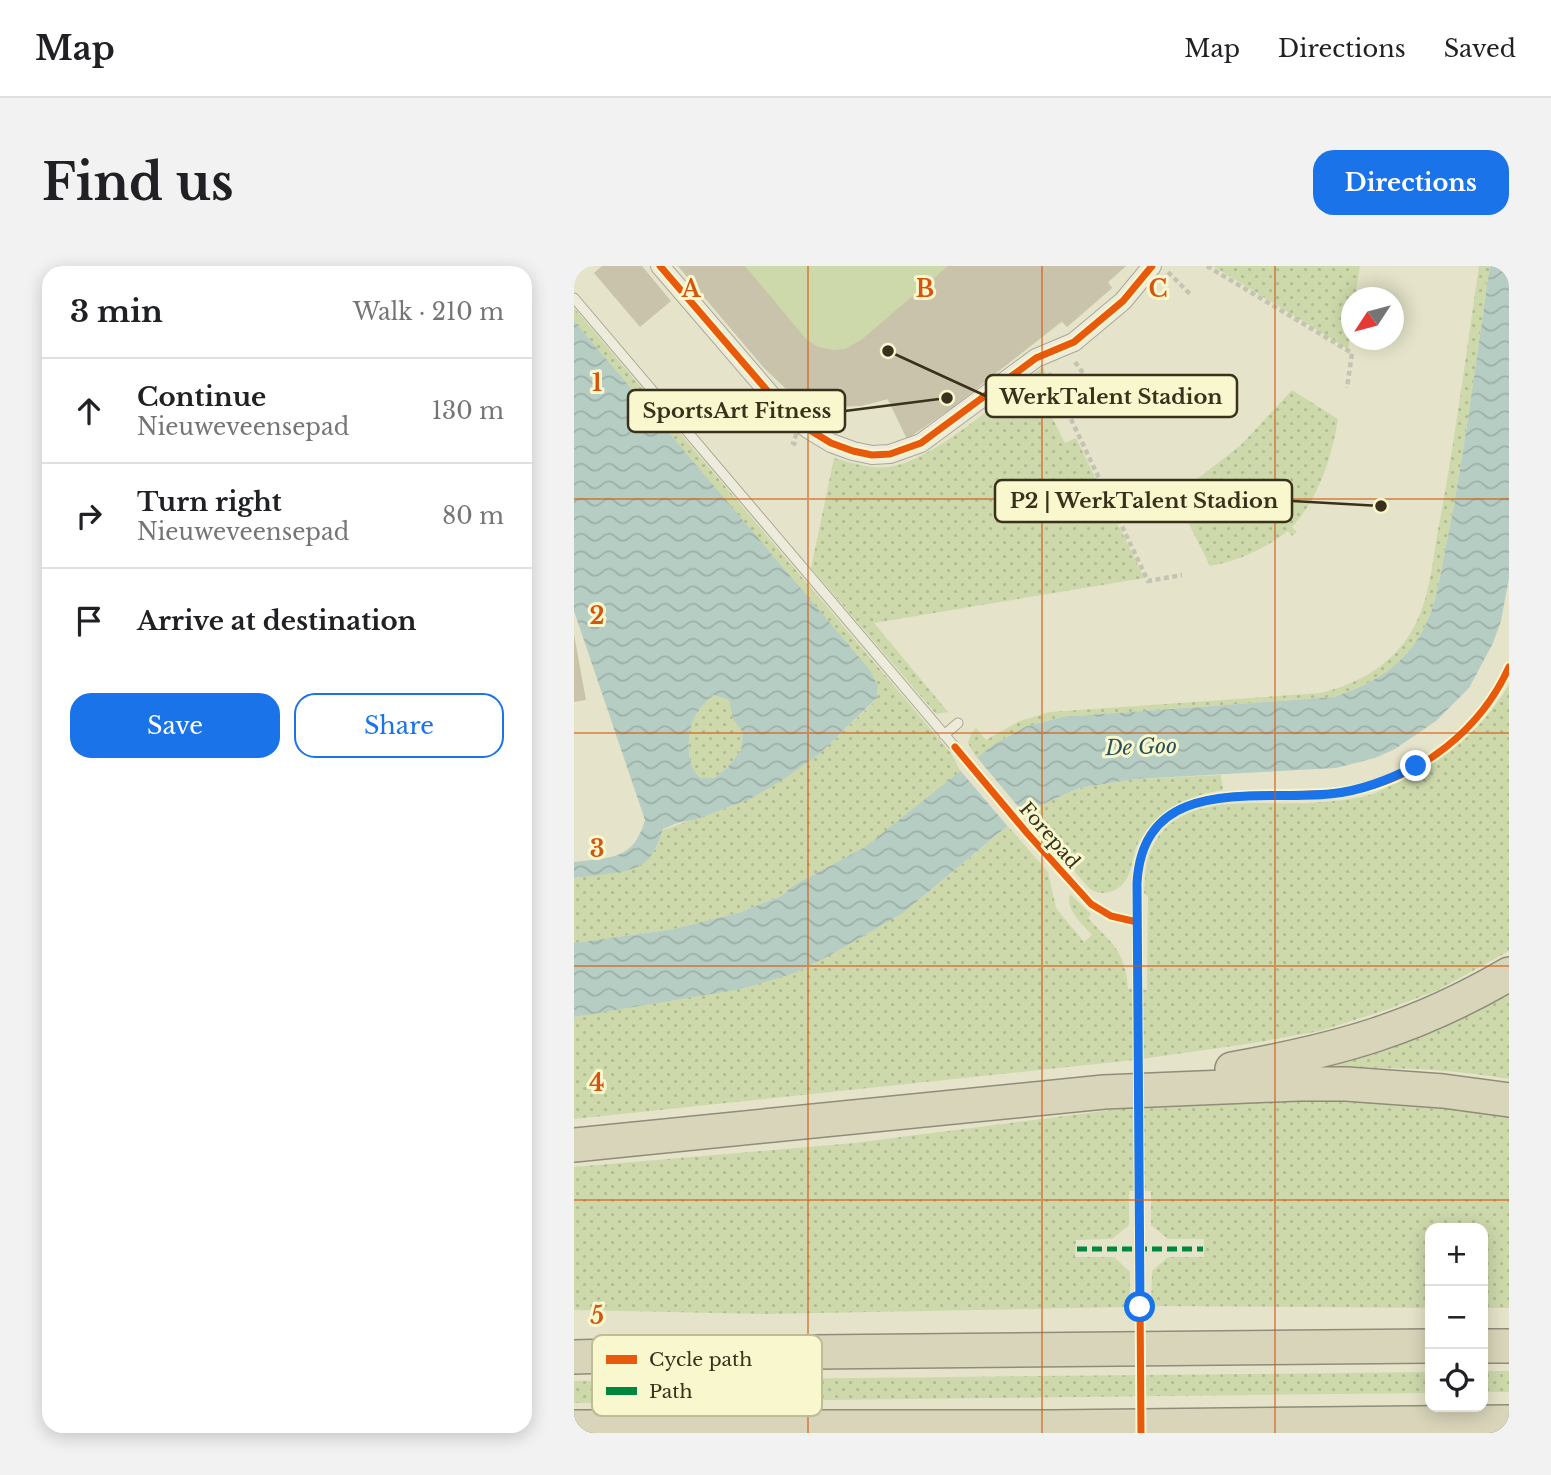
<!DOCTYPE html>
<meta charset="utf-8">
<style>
:root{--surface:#fff;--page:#f2f2f2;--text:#202124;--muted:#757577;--line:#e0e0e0;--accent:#1a73e8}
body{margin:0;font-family:"Libre Baskerville",serif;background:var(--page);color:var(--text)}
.controls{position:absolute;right:21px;bottom:21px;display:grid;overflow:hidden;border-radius:14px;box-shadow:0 4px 18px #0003}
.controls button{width:63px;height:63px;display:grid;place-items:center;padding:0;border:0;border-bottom:2px solid var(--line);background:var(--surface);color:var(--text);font:35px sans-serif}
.compass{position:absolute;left:767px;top:21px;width:63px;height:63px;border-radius:50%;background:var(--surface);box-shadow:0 4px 18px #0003;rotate:234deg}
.stop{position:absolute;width:21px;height:21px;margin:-16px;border:5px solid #1a73e8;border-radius:50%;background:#fff}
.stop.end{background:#1a73e8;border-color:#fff;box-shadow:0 2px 7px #0008}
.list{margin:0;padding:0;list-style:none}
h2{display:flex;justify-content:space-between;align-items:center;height:91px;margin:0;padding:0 28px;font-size:30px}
h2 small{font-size:23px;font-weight:400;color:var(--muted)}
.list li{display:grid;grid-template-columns:46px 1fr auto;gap:21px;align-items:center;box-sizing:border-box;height:105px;padding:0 28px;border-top:2px solid var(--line)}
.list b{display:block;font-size:26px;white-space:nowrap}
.list p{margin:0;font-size:23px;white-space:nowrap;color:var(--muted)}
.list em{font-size:23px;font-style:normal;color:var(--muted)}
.actions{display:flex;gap:14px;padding:21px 28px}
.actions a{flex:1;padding:16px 0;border:2px solid var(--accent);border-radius:21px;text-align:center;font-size:24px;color:var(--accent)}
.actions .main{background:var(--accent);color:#fff}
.icon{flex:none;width:38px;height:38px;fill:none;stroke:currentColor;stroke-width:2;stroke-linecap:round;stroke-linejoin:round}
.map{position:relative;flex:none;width:935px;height:1167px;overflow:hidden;border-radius:21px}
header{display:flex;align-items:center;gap:42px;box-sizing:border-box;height:98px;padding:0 35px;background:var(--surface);border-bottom:2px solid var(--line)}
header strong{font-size:33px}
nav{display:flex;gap:38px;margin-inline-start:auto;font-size:24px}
.intro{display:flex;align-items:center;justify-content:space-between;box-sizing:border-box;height:168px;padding:0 42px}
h1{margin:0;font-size:49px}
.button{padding:18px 32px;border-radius:21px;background:var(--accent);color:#fff;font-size:24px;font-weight:700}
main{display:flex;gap:42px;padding:0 42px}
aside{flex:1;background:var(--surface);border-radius:21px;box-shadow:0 4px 18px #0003}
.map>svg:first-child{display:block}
.grass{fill:url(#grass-dots)}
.park{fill:#cdd9ab}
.water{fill:url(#water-waves);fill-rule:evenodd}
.pier{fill:#e5e4ca}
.building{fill:#cac3ab}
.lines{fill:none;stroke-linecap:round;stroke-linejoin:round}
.service-casing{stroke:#aaa894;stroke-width:11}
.minor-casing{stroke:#aaa894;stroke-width:20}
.motorway-casing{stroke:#8f8c7a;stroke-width:36}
.path{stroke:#c5c3b3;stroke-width:4.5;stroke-dasharray:5 3.5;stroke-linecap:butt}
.service{stroke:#edecdc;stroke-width:9}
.minor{stroke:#edecdc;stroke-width:18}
.motorway{stroke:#d9d5ba;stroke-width:33}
.path-bridge{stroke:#c5c3b3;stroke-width:4.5;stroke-dasharray:5 3.5;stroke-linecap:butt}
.quiet{stroke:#00873e;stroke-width:5;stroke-dasharray:10 5;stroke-linecap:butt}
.cycleway-casing{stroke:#f8f7ce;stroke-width:11}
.cycleway{stroke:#e8590c;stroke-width:7}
.route{stroke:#1a73e8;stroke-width:9}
.grid{fill:none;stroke:#d6550e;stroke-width:2;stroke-opacity:0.55}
.labels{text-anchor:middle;stroke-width:6;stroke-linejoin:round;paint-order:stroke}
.street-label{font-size:19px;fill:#39311b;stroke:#f8f7ce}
.water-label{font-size:21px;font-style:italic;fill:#29515a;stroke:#f8f7ce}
.key{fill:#f8f7ce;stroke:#bfbc98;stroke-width:2}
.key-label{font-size:19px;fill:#39311b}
.grid-label{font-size:23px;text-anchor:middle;font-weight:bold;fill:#d6550e;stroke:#f8f7ce;stroke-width:6;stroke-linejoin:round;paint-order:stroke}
.leader{fill:none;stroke:#39311b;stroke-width:2.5}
.callout-dot{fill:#39311b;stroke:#f8f7ce;stroke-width:2.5}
.callout{fill:#f8f7ce;stroke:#39311b;stroke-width:2.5}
.callout-label{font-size:21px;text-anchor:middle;font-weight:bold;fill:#39311b}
</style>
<header>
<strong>Map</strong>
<nav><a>Map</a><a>Directions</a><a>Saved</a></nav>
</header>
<div class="intro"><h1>Find us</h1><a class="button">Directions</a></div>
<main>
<aside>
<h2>3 min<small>Walk · 210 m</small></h2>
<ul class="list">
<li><svg class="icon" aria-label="ahead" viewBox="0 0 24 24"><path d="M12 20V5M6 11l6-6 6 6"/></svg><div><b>Continue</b><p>Nieuweveensepad</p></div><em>130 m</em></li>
<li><svg class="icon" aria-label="right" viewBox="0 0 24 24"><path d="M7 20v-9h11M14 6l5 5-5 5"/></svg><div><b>Turn right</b><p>Nieuweveensepad</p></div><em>80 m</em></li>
<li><svg class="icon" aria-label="arrive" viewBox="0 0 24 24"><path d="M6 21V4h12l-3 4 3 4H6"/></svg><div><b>Arrive at destination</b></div></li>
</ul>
<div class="actions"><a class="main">Save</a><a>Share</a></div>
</aside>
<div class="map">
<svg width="935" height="1167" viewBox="0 0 935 1167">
<defs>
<pattern id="grass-dots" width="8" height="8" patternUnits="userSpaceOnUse" patternTransform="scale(1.75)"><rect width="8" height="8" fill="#cdd9ab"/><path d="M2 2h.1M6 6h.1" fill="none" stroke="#b1bb93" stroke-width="1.8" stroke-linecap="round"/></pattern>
<pattern id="water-waves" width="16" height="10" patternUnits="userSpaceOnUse" patternTransform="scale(1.75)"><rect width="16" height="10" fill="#b6cdc4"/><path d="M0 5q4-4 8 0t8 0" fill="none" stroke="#9db0a8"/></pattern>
</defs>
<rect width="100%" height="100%" fill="#e5e4ca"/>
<path class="grass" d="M639,0H786L781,31L778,32V60L774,83Z
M905,0H916C902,93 891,187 872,280C866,310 862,345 845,371C826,402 793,421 759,431L488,451C454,458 429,470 403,493L394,477L397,468L402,462L412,474L446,455L476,446L747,427C782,418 813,402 834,371C855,340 858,300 864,264C881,176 892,88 905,0Z
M0,42L377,487L387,506L291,581L220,619L207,630L167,646L100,663L0,677V612L43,606L82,583L89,564L161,539L244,489L300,436C308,424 303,414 295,404L0,55Z
M469,101L482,131L471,137L491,177L502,172L570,312L300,357L374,446L362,448L237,302L260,192C278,197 295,203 314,201C357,197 432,129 469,101Z
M718,124L764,153C758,191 745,232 718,261L723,266L718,270L714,265C690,283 665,295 636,300L601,230L667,179Z
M935,419V685L864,724L812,744L746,765L680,777L560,794L0,853V751L221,707L260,687L329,647L434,560L474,606L482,642L510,676L518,669C508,658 491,644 496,628L517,648L514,652C539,679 551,684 554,723L573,724L574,630L570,627C571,613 571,597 577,584C604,520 694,542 747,536C762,535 780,533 795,529C805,526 815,520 824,515C876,491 904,467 935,419Z
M139,429L155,434L159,453L169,467L167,484L153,502L140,512H127C113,502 113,477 117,461C120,448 131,438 139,429Z
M647,509L649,524C624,528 598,537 580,556C574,562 568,569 564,577C556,596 559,620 535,626C527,628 522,627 515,622L449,547L505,522L561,513Z
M935,720V813C859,800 785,801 708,803Z
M731,830L935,845V1042H909V962H856V1042L577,1040L578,1005L594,991H630V973H594L577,959V925H555V959L538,973L502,974L501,991H540L556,1006V1041L190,1048L0,1044V901L280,877L560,841Z
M909,1105H935V1126H909Z
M856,1106V1127L0,1137V1115Z"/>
<path class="park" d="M104,0H552L534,16L538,22L493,61L488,56L379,141L333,173L313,133C240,158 207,121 163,70C143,47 123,23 104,0Z"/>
<path class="water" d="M916,0H935V312L927,355L919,377L895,422L862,455L821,483L801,492L762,502L561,513L505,522L449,547L329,647L260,687L221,707L167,723L0,751V677L100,663L167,646L207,630L220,619L291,581L419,479L453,460L488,451L759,431C793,421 826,402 845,371C862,345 866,310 872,280C891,187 902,93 916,0Z
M0,55L296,404L304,420L303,432L244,489L210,513L176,533L120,554L103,557L89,563C85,576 81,588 70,597C57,608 18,609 0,612V596C37,591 59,595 71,554L0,345ZM139,429L155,434L159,453L169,467L167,484L153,502L140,512H127C113,502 113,477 117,461C120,448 130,438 139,429Z"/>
<path class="pier" d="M401,489L452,550L436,563L385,503Z"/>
<path class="building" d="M28,0H68L97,35L66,61L20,7Z
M104,0H171L233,74L244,81L259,84L271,83L287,74L374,0H552L534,16L538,22L493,61L488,55L379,141L333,173L314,133L287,140H264L238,135L211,122L190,102Z
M0,368L12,434L0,436Z"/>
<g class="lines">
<defs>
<path id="service" d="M0,32L381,481
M370,469L384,457"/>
<path id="minor" d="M86,0L209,143L234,163L257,177L279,185L298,189L316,188L347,177L462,92L500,76L549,35L578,0"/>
<path id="motorway" d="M658,803C764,784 841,763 935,708
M0,879L530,826L724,818H772L869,825L935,834
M909,1080H935
M0,1091L143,1087L856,1080
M0,1161H479L935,1156"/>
</defs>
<use href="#service" class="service-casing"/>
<use href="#minor" class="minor-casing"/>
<use href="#motorway" class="motorway-casing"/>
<path class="path" d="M633,0L778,87L773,122
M594,6L616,28
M501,96L515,115
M475,107L574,315L608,309"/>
<use href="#service" class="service"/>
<use href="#minor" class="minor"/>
<use href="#motorway" class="motorway"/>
<path class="path-bridge" d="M222,179L219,177L235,134"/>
<path class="quiet" d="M503,983H629"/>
<defs>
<path id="cycleway" d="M86,0L209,143L234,163L257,177L279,185L298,189L316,188L347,177L462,92L500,76L549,35L578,0
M381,481L453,567L517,638L537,650L563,656
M567,1167L563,617C569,498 705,540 781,524C848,510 907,463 935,401"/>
</defs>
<use href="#cycleway" class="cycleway-casing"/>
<use href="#cycleway" class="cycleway"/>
</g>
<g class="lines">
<path class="route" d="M566,1041L563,617C569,508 682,535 756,528C787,525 814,514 842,500"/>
</g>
<path class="grid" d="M234,0V1167M468,0V1167M701,0V1167M0,233H935M0,467H935M0,700H935M0,934H935"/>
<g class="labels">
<g class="street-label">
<text transform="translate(476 569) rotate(49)" y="7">Forepad</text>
</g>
<g class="water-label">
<text transform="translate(567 481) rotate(-2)" y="7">De Goo</text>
</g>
</g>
<rect x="18" y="1069" width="230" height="81" rx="10" class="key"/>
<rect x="32" y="1089" width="31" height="9" fill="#e8590c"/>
<rect x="32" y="1121" width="31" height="8" fill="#00873e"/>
<g class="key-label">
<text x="75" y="1100">Cycle path</text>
<text x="75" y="1132">Path</text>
</g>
<g class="grid-label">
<text x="117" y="31">A</text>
<text x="351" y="31">B</text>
<text x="584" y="31">C</text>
<text x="23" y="125">1</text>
<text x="23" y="358">2</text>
<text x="23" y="591">3</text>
<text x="23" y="825">4</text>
<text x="23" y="1058">5</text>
</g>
<path class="leader" d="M314 85L412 130M373 132L271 145M807 240L718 235"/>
<g class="callout-dot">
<circle cx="314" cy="85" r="7"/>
<circle cx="373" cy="132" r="7"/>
<circle cx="807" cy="240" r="7"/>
</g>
<g class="callout">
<rect x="412" y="109" width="251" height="42" rx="7"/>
<rect x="54" y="124" width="217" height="42" rx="7"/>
<rect x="421" y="214" width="297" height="42" rx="7"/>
</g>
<g class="callout-label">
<text x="537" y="138">WerkTalent Stadion</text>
<text x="163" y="152">SportsArt Fitness</text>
<text x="570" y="242">P2 | WerkTalent Stadion</text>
</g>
</svg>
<div class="controls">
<button>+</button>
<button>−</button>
<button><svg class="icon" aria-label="locate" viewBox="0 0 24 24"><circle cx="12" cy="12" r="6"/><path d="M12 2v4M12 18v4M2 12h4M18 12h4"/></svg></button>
</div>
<svg class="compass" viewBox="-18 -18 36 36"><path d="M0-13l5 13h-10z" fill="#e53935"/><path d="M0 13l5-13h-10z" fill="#757577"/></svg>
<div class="stop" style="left:566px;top:1041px"></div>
<div class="stop end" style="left:842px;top:500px"></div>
</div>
</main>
